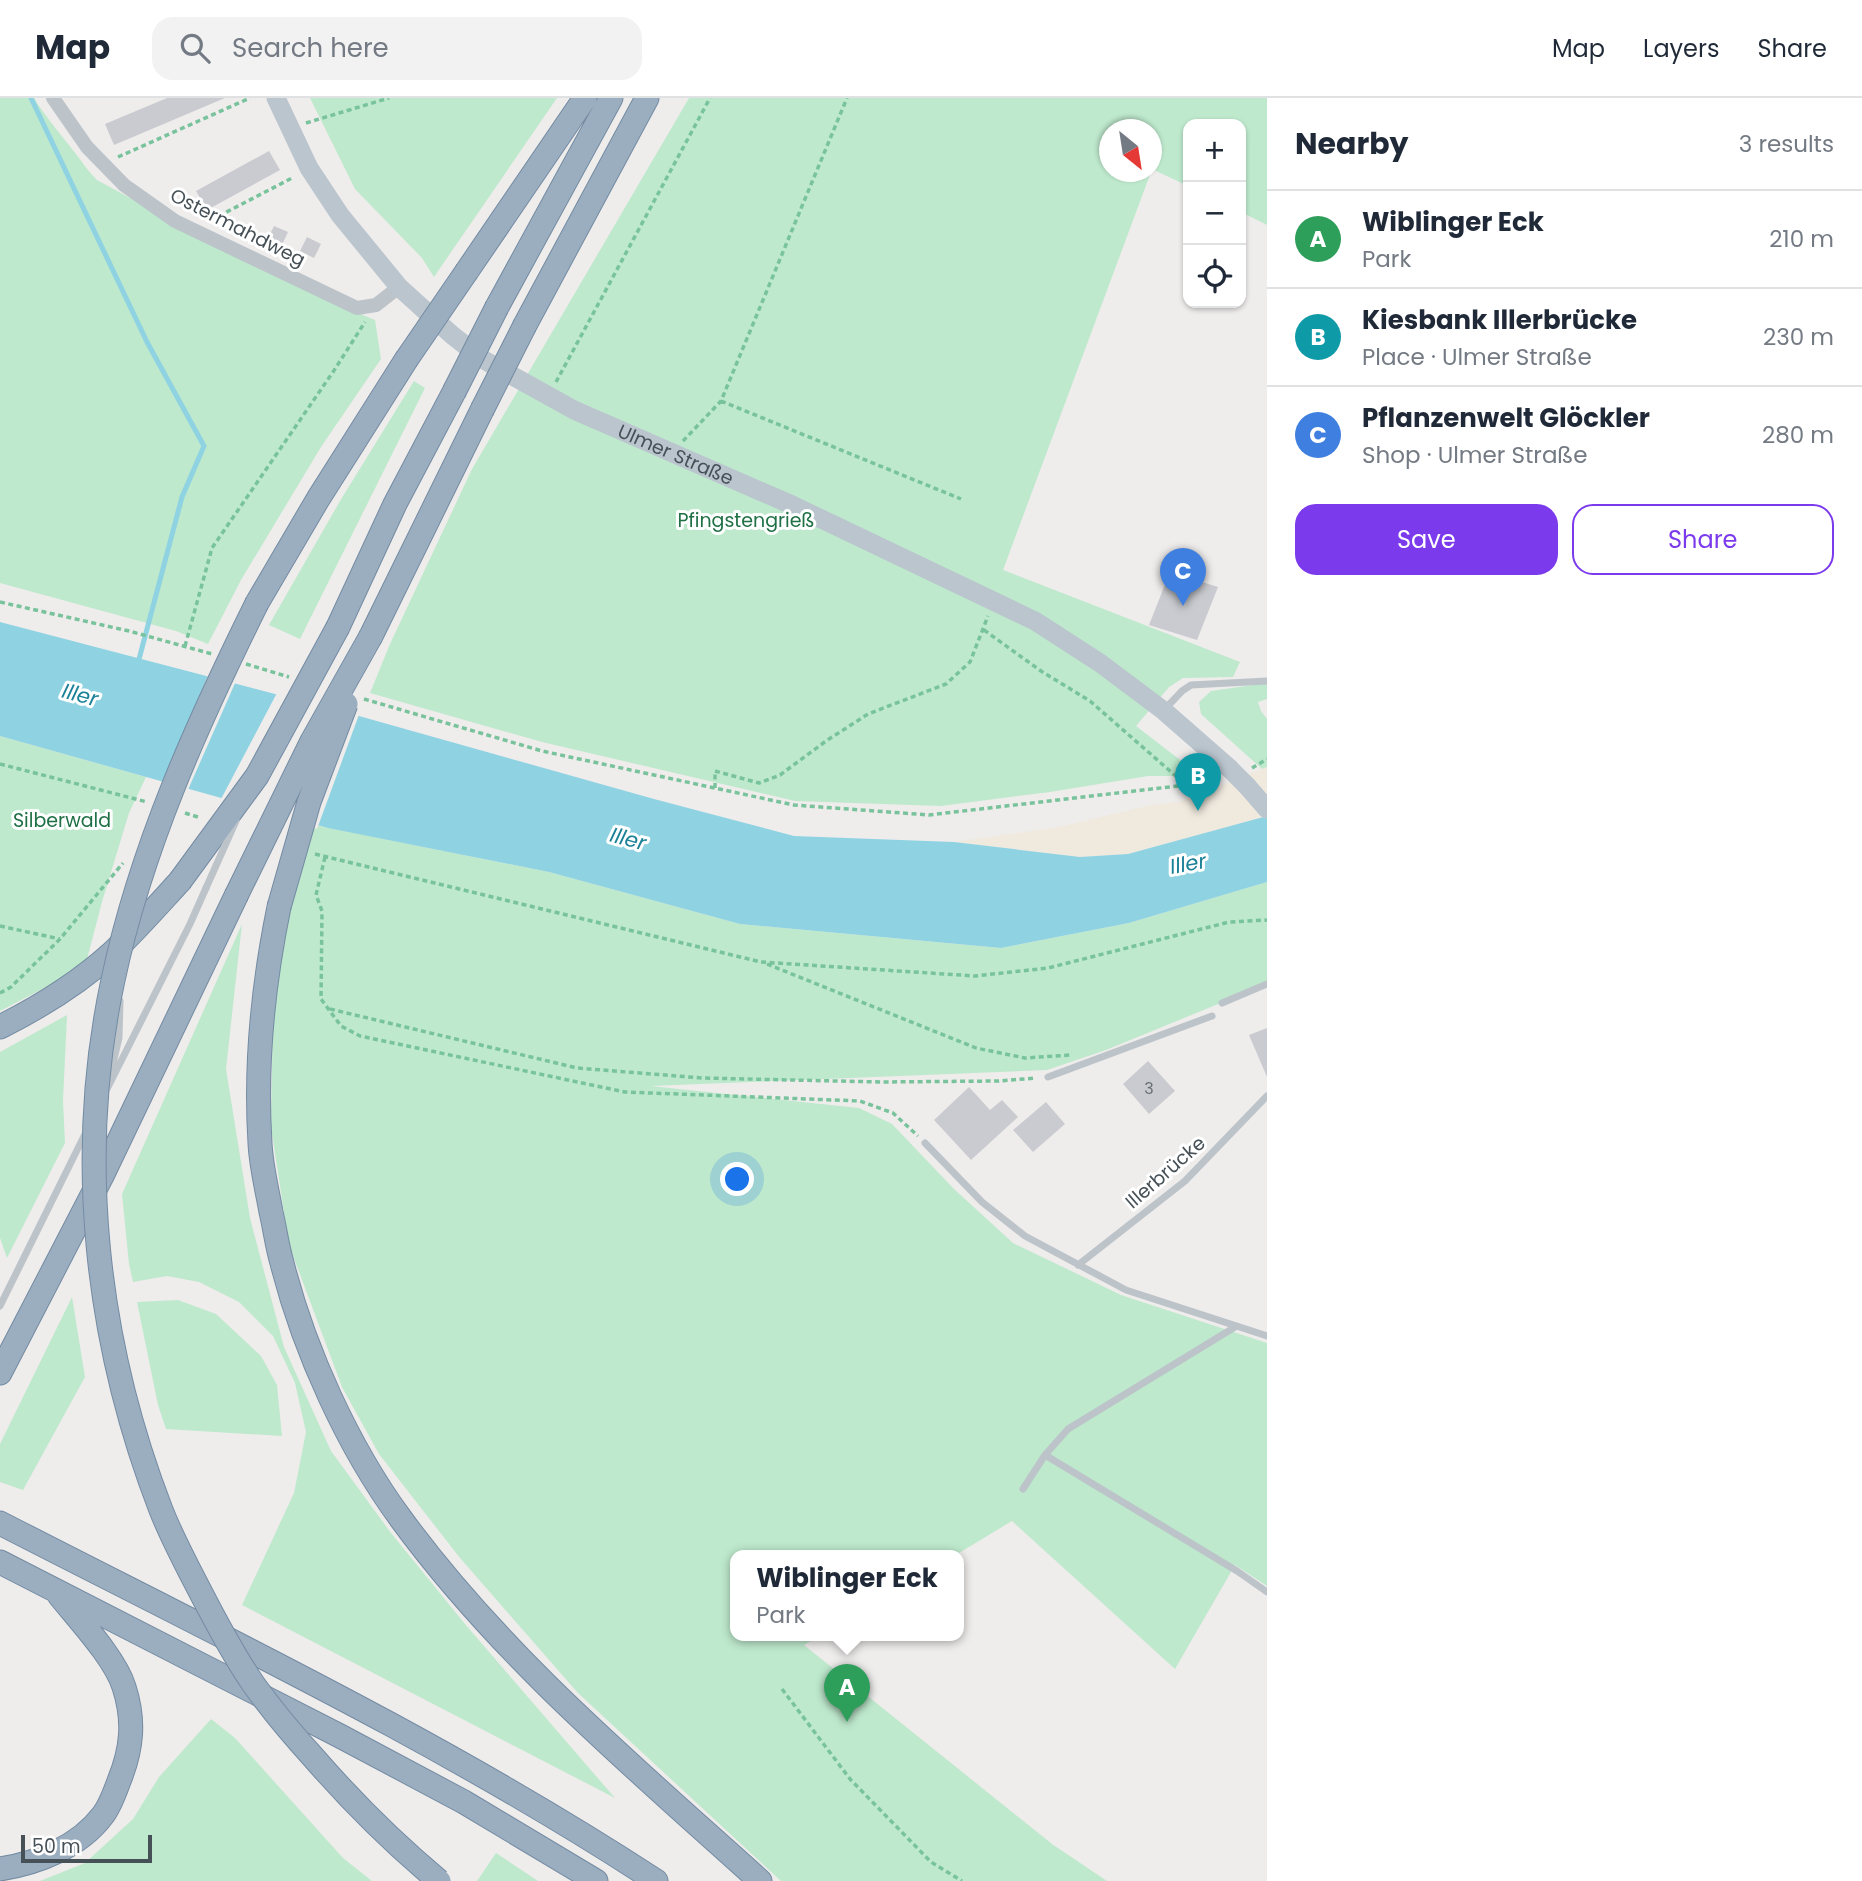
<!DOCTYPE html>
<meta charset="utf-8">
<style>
:root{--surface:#fff;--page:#f2f2f3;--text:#1f2937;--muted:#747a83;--line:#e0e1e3;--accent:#7c3aed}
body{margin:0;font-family:Poppins,sans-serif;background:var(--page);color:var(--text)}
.controls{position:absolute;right:21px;top:21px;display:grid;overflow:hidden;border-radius:14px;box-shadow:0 2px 5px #0004}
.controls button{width:63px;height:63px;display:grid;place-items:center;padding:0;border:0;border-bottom:2px solid var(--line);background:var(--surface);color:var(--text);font:35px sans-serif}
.compass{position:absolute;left:1099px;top:21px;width:63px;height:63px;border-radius:50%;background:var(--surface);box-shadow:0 2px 5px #0004;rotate:150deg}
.scale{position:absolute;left:21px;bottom:18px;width:131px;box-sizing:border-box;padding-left:7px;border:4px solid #465057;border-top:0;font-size:19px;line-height:24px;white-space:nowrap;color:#465057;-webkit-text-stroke:5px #fff;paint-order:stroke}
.you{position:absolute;left:738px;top:1082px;width:24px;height:24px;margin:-18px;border:5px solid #fff;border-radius:50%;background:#1a73e8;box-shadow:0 0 0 10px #1a73e833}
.badge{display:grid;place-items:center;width:46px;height:46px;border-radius:50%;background:var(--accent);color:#fff;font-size:23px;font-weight:700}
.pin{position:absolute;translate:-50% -58px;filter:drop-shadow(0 2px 4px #0008)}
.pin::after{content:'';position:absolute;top:37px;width:24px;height:21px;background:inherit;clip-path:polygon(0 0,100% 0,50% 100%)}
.popup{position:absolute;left:730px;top:1452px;width:234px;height:91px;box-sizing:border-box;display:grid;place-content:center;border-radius:14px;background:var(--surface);filter:drop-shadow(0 2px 5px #0005);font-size:23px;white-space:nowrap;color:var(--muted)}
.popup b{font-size:26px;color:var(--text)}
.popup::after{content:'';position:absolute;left:50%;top:100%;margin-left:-14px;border:14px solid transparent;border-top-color:var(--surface)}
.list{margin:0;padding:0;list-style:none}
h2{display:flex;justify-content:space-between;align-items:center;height:91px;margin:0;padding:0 28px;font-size:30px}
h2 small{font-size:23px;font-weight:400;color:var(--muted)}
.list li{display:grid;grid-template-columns:46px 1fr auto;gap:21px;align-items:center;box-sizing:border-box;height:98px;padding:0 28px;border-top:2px solid var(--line)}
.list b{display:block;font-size:26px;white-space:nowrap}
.list p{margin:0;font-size:23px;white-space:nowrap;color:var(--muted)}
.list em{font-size:23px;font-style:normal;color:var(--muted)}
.actions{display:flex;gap:14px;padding:21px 28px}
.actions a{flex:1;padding:16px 0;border:2px solid var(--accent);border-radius:21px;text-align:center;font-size:24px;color:var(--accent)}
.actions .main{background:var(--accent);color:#fff}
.icon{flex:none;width:38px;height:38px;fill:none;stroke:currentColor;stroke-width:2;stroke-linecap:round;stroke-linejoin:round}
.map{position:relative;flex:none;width:1267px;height:1783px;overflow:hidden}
header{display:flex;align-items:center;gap:42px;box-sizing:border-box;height:98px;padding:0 35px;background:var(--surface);border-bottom:2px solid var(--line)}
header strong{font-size:33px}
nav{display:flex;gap:38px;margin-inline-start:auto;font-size:24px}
.search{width:490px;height:63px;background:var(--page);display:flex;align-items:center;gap:18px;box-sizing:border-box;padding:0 24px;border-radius:21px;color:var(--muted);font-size:26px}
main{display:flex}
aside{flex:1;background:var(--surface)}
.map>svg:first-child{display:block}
.green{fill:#bee9cd}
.sand{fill:#efe9de}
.water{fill:#8fd3e2}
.pier{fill:#efecec}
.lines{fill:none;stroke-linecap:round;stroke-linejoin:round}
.stream{stroke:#8fd3e2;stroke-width:5}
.building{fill:#cacbd0}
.trunk-casing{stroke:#738ba2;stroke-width:25}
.path{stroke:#79c39c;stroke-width:3.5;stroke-dasharray:5 3.5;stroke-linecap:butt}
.service{stroke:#bcc4ca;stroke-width:7}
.minor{stroke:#bcc4ca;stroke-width:14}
.secondary{stroke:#bbc5ce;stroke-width:19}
.trunk{stroke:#9baec0;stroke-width:23}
.trunk-bridge-casing{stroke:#738ba2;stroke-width:25;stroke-linecap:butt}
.service-bridge{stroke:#bcc4ca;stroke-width:7}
.secondary-bridge{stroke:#bbc5ce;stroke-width:19}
.trunk-bridge{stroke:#9baec0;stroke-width:23}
.labels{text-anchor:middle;stroke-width:6;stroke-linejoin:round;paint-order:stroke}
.number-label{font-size:16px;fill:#676f75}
.street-label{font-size:19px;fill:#465057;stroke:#fff}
.park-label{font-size:19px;fill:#1f7045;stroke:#fff}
.water-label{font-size:21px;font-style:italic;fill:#1a8197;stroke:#fff}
</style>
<header>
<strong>Map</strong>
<div class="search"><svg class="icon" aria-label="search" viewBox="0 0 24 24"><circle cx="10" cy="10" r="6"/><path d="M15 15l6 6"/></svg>Search here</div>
<nav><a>Map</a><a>Layers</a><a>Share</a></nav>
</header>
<main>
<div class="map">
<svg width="1267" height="1783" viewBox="0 0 1267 1783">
<rect width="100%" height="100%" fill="#efecec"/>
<path class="green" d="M0,0H34C45,18 59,34 72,51C81,62 87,72 97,82L200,138L344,209L375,222L381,261L321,349L241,482L208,546L176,533L0,485Z
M310,0H557L434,179L422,160L355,91Z
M689,0H1267V127L1241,114V26H1188V88L1152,71V32H1110V74H1151L1003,472L1240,564L1233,579L1183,580L1169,589L1136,628L1201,678H1148L1050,694L941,708L795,703L542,644L370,595L390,546L472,371Z
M414,283L425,290L300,541L269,527L340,403Z
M1267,585V601L1258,604L1261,613L1267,621V669L1262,671L1201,616L1199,604L1211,593Z
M0,638L146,679L129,715L102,804L85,869L0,913Z
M315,727L549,774L740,826L1001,850L1129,825L1267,784V886L1106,952L1047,972L651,988L859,1010L892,1026L954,1091L1013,1145L1121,1197L1267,1245V1488L1235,1467L1175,1571L1012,1423L954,1458H735V1538H819L804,1547L1052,1746L1107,1783H781L578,1595L460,1460L379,1356L342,1289L289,1147L271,1029L273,910L285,827Z
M242,826L226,971L250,1120L284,1249L331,1353L391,1435L465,1526L615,1700L242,1507L294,1395L306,1334L295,1285L273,1238L239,1204L199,1184L167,1178L133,1184L129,1166L122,1096Z
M67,917L63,1003L65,1045L7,1160L0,1140V954Z
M72,1199L85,1279L23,1392L0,1384V1346Z
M178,1202L216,1216L261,1258L277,1287L282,1338L166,1331L158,1307L137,1204Z
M211,1621L235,1640L343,1760L372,1783H40L85,1765L133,1721L159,1679Z
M496,1755L538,1783H477Z"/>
<path class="sand" d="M1267,669V718L1128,756L1080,759L954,744L1059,729L1151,707L1179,704Z"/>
<path class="water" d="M0,524L359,618L654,701L794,738L954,744L1080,759L1128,756L1267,718V784L1129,825L1001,850L740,826L549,774L328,730L0,638Z"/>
<path class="pier" d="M209,575L236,583L187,694L161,687Z
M278,593L360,614L317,731L220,703Z"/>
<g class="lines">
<path class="stream" d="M31,0L147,244L204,348L182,399L138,565"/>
</g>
<path class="building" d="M167,0H225L114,47L105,26Z
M269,53L280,72L207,112L196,93Z
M274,128L288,134L282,147L268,140Z
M307,139L321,146L314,160L300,153Z
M1170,474L1218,489L1197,542L1149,527Z
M1267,930V979L1249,937Z
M1148,963L1175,993L1149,1016L1123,986Z
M969,989L990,1012L1002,1002L1018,1019L971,1062L934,1022Z
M1046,1004L1065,1026L1033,1054L1013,1032Z"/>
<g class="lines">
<defs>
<path id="trunk" d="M467,173L585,0
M497,209L611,0
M525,227L647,0
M257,505L318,401L406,262
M338,529L395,406L454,294
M371,538L482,312
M279,809C263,887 255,966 260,1045C261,1068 267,1091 271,1114C275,1131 277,1148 282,1165C304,1252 348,1349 401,1421C502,1559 634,1669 760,1783
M0,929C40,909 80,884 113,854C137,831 158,807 180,783
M0,1275L102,1078L236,798
M0,1425C222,1539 448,1647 656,1783
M0,1464L340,1638L464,1704L596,1783
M0,1771C38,1765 79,1749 103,1717C110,1708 115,1694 119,1683C132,1651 135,1623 124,1589C115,1560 78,1521 59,1497"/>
</defs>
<use href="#trunk" class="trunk-casing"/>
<path class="path" d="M306,25L389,0
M118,59L250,0
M212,123L215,120L294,79
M556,284L710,0
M721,303L961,401
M683,343L721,303L847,0
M0,504L129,533L212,556
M984,532L1041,573L1090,603L1186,687
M185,548L212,450L333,274L365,224
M246,566L289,579
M364,601L542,653L794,707L929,717L1186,687L1211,686L1219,683
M0,666L147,704
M1252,670L1267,661
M715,690V673L759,685L780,677L826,643L868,616L946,586L970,564L988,518
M185,715L201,720
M315,756L761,864L975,878L1048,870L1229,824L1267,822
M325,759L316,797L322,813L321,901L341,928L360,938L625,994L860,1003L893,1015L918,1038
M0,828L60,841
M767,866L976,950L1025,960L1071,957
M0,895L11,889L60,841L123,765
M330,911L577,970L702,980L882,984L999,983L1036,980
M782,1591L850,1681L931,1764L962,1783"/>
<path class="service" d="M1165,611L1182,593L1191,587L1267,583
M1222,905L1267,886
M110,978L119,940L120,903
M1048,979L1212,918
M106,993L190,826L206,790
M925,1045L982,1104L1025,1138L1126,1192L1267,1238
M1078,1167L1185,1083L1267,998
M0,1208L87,1032
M1045,1357L1237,1473L1267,1494
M1023,1391L1045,1357L1068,1331L1235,1229"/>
<path class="minor" d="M53,0L87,49L124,87L175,123L357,210L376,207L399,189"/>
<g class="secondary">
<path id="s1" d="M276,0L309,70L340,117L399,189L452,237L484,262L574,312L792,407L1035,523L1100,565L1164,613L1229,670"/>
<path d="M1247,688L1267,711"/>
</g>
<use href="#trunk" class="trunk"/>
<defs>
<path id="trunk-bridge" d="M406,262L467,173
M454,294L497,209
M482,312L525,227
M257,505C197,626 141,750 113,882C75,1059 96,1244 161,1412C172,1440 187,1468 201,1495C217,1526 234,1558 254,1587C272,1612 292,1636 313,1659C353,1705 392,1744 439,1783
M180,783L257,678L338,529
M236,798L312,643L371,538
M279,809L309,704L346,606"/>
</defs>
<use href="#trunk-bridge" class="trunk-bridge-casing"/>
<path class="service-bridge" d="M206,790L236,723"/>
<path class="secondary-bridge" d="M1229,670L1247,688"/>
<use href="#trunk-bridge" class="trunk-bridge"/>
</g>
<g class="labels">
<g class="number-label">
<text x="1149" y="996">3</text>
</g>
<g class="street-label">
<text transform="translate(238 129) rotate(27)" y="7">Ostermahdweg</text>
<text dy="7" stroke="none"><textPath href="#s1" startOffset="553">Ulmer Straße</textPath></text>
<text transform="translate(1165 1074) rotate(-41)" y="7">Illerbrücke</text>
</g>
<g class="park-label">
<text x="746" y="429">Pfingstengrieß</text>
<text x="62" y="729">Silberwald</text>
</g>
<g class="water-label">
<text transform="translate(80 597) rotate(15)" y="7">Iller</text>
<text transform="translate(628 741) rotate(15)" y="7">Iller</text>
<text transform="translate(1188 766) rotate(-10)" y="7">Iller</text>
</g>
</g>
</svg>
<div class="controls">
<button>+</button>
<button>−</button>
<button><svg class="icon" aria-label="locate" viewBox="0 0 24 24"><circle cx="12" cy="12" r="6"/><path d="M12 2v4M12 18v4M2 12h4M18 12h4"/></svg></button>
</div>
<svg class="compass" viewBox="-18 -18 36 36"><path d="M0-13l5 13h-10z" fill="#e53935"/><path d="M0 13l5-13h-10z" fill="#747a83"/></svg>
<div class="scale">50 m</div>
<div class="you"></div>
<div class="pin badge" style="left:847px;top:1624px;background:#2e9e5b">A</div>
<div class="popup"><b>Wiblinger Eck</b>Park</div>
<div class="pin badge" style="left:1198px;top:713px;background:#0f9aa8">B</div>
<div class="pin badge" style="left:1183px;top:508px;background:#3f7fe0">C</div>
</div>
<aside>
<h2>Nearby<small>3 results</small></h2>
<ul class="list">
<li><span class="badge" style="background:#2e9e5b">A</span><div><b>Wiblinger Eck</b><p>Park</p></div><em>210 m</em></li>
<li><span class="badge" style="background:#0f9aa8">B</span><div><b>Kiesbank Illerbrücke</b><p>Place · Ulmer Straße</p></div><em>230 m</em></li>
<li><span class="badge" style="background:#3f7fe0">C</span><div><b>Pflanzenwelt Glöckler</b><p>Shop · Ulmer Straße</p></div><em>280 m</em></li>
</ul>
<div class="actions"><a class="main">Save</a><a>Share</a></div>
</aside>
</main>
